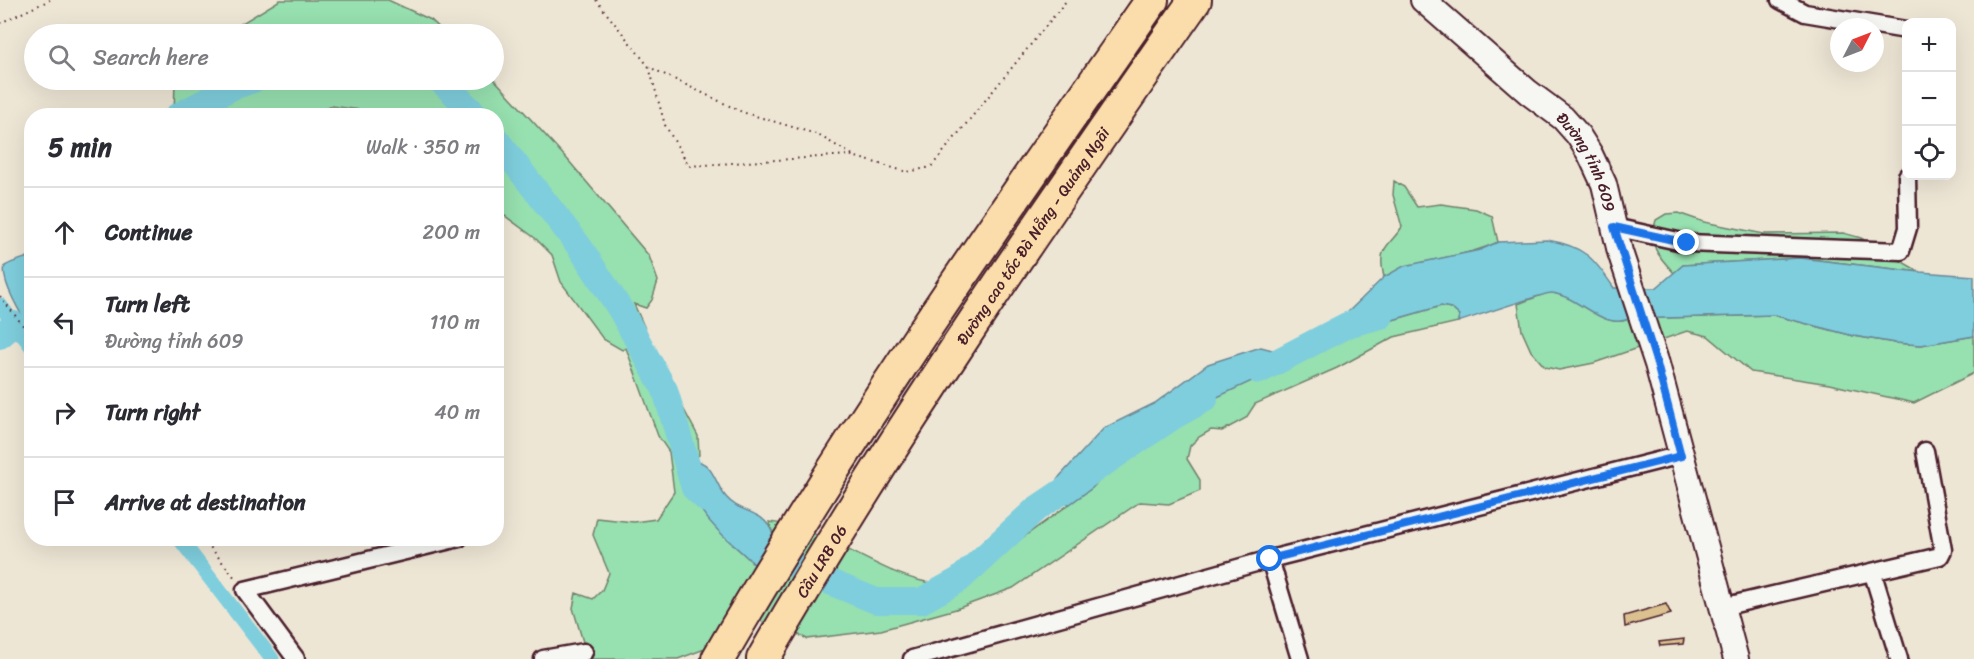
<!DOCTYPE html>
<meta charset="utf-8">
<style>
:root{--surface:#fff;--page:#f7f7f7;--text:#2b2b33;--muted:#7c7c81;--line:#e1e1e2}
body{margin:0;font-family:Sriracha,sans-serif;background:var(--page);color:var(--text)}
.controls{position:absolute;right:18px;top:18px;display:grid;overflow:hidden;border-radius:12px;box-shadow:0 6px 24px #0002}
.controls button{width:54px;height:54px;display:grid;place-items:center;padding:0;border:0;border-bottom:2px solid var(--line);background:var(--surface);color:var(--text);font:30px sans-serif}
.compass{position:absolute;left:1830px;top:18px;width:54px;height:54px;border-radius:50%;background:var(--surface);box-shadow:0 6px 24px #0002;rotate:48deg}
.stop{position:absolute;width:18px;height:18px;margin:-14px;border:4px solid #1a73e8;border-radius:50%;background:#fff}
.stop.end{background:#1a73e8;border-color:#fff;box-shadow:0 2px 6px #0008}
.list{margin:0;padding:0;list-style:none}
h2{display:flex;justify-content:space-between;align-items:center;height:78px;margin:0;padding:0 24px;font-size:26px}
h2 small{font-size:20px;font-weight:400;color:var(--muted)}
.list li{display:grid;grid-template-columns:39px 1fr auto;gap:18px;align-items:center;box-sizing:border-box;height:90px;padding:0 24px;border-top:2px solid var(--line)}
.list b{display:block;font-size:22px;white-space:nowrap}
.list p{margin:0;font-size:20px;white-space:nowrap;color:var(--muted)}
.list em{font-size:20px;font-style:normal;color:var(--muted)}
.icon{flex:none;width:33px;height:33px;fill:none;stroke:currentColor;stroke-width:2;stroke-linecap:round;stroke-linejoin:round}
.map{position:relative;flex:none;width:1974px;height:659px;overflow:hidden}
.search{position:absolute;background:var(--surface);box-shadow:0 6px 24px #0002;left:24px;top:24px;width:480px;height:66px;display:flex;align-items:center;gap:15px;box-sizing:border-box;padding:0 21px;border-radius:33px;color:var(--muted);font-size:22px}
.panel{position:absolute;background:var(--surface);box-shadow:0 6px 24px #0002;left:24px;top:108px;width:480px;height:438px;border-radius:24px}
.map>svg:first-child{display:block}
.green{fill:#97e0af;stroke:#70806d;stroke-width:1.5}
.water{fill:#7fcedd;stroke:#6a8896;stroke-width:1.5}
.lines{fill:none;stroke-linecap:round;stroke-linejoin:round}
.canal{stroke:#7fcedd;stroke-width:15}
.river{stroke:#7fcedd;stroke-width:26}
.building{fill:#dbc090;stroke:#4a1f2b;stroke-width:1.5}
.street-casing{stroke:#4a1f2b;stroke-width:21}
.secondary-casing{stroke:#4a1f2b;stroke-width:28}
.highway-casing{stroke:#4a1f2b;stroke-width:36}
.path{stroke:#4a1f2b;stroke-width:2;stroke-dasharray:1.5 4.5;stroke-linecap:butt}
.street{stroke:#f6f6f2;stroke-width:16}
.secondary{stroke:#f6f6f2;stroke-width:24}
.highway{stroke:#fbddab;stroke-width:32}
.route{stroke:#1a73e8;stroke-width:8}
.labels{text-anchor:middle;stroke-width:4.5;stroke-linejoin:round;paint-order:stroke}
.street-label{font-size:16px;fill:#4a1f2b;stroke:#f6f6f2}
</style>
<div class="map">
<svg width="1974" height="659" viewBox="0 0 1974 659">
<rect width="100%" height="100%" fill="#eee6d5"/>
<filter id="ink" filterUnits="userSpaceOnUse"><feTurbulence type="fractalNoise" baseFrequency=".0167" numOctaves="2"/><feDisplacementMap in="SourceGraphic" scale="12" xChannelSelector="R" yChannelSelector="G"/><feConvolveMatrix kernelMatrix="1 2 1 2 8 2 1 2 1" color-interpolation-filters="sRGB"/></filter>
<g filter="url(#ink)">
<path class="green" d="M280,0H388L431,20L446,34H224Z
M494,79L568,160L649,256L658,281L652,300L646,308L634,304L667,378L698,436L699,455L691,460L688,482L725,536L739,549L773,534L769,522C824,527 871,570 926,582C936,584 948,581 959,580L942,595L1092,488L1146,430L1358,330L1441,306L1451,308L1459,315L1458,322L1394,337L1337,368L1255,404L1246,418L1222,431L1211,430L1199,437L1190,446L1187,459L1200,480V491L1169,504L1140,502L1013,588L956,609L881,630L807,639L793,632L760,621C748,629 747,646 736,656L710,647L678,659H588L573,608L576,593L593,599L602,590L609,573L593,535L597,518L634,522L656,519L674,492L669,452L658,436L626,348L622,350L603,339L561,282L552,255L535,238L497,210L496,116L396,115L332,106L308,115L174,116L175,80Z
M1394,181L1404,187L1417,207L1441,204L1476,209L1492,216L1498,242C1462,259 1419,258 1384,277C1377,247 1387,249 1402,227L1393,195Z
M1678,213L1704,222L1764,234L1843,233L1861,238L1920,272L1800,258L1683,265L1674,273C1657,255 1648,245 1656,220L1666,214Z
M1549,292C1557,294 1566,296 1573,299C1593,308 1605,328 1629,319L1773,315L1854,336L1895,343L1921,345L1974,336V373L1914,403L1829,384L1751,372L1708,336L1687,331L1594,363L1559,370L1545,367L1531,351L1522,331L1518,304Z"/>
<path class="water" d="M1547,240C1584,246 1594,258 1614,288H1656L1683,265L1800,258L1920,272L1974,276V336L1921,345L1895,343L1854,336L1773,315L1629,319C1602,330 1580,297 1552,293C1546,292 1471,318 1458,322L1459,315L1451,308L1441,306L1358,330L1347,325L1345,315L1384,277L1404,266L1480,250L1498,242Z
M31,256H32L31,329C22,317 0,280 5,266C13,261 23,259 31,256Z
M1261,347L1291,355L1297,360L1146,430L1092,488L1070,504L1050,500L1049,491L1060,476L1104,428L1155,403L1208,364Z
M691,460C714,461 714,483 726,497C741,515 763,508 773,534L755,565C726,536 680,507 691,460Z"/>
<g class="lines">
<path class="canal" d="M0,305L32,347
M179,538L272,659"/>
<path class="river" d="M440,80L477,116
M177,116L233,87L253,80
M496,139L579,246L620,309L665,390L694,488L707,500
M0,336L14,324
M1259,371L1347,325L1381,316
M762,547L813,575L876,601H921L959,580L1036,509L1176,415L1205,399"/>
</g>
<path class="building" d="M1666,604L1671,614L1625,627L1624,616Z
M1684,639L1683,644L1660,646L1659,642Z"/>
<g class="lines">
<defs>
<path id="street" d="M1780,0L1805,13L1906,30
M1614,227L1687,243L1901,251L1908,228L1907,176
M1270,559L1300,659
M1873,574L1899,659
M1722,607L1940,556L1943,550L1925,451
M296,659L245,590L459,538
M543,659L584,652
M912,659L1270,559L1681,455"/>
<g id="secondary">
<path id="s1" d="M1423,0L1528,92L1563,118L1578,135L1590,154L1604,184L1620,252L1657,364L1736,659"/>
</g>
<g id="highway">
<path d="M718,659C850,431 1001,216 1152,0"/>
<path id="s2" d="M763,659C894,432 1045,215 1195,0"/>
</g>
</defs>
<use href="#street" class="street-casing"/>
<use href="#secondary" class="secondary-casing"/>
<use href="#highway" class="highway-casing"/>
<path class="path" d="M596,0L649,67L742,112L816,134L853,155
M0,23L50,0
M649,67L665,125L689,166L849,155L907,172L931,167L1067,0
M0,296L32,337
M203,538L235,578"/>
<use href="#street" class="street"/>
<use href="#secondary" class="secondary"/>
<use href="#highway" class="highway"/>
</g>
</g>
<g class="lines" filter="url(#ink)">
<path class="route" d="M1270,559L1681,456L1657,364L1614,227L1687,243"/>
</g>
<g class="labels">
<g class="street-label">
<text dy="6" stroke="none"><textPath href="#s1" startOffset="234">Đường tỉnh 609</textPath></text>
<text dy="6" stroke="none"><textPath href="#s2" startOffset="502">Đường cao tốc Đà Nẵng - Quảng Ngãi</textPath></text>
<text dy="6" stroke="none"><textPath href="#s2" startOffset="114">Cầu LRB 06</textPath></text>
</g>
</g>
</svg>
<div class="controls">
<button>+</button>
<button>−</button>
<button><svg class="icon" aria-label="locate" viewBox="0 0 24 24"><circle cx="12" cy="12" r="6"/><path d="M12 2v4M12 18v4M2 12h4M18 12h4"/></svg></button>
</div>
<svg class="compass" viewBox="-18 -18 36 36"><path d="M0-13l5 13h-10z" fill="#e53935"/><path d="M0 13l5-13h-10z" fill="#7c7c81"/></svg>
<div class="stop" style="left:1270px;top:559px"></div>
<div class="stop end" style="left:1687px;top:243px"></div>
<div class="search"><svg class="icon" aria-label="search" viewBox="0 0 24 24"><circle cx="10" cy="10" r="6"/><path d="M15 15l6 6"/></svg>Search here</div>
<section class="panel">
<h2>5 min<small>Walk · 350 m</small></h2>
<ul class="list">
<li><svg class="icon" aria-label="ahead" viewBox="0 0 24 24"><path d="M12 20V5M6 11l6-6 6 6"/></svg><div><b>Continue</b></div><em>200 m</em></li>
<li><svg class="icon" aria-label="left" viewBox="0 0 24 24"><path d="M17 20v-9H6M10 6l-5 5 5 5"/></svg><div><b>Turn left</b><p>Đường tỉnh 609</p></div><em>110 m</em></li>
<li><svg class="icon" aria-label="right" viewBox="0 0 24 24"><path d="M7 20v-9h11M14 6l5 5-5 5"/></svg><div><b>Turn right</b></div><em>40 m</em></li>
<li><svg class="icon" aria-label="arrive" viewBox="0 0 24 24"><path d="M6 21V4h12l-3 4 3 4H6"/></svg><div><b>Arrive at destination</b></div></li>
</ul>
</section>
</div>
